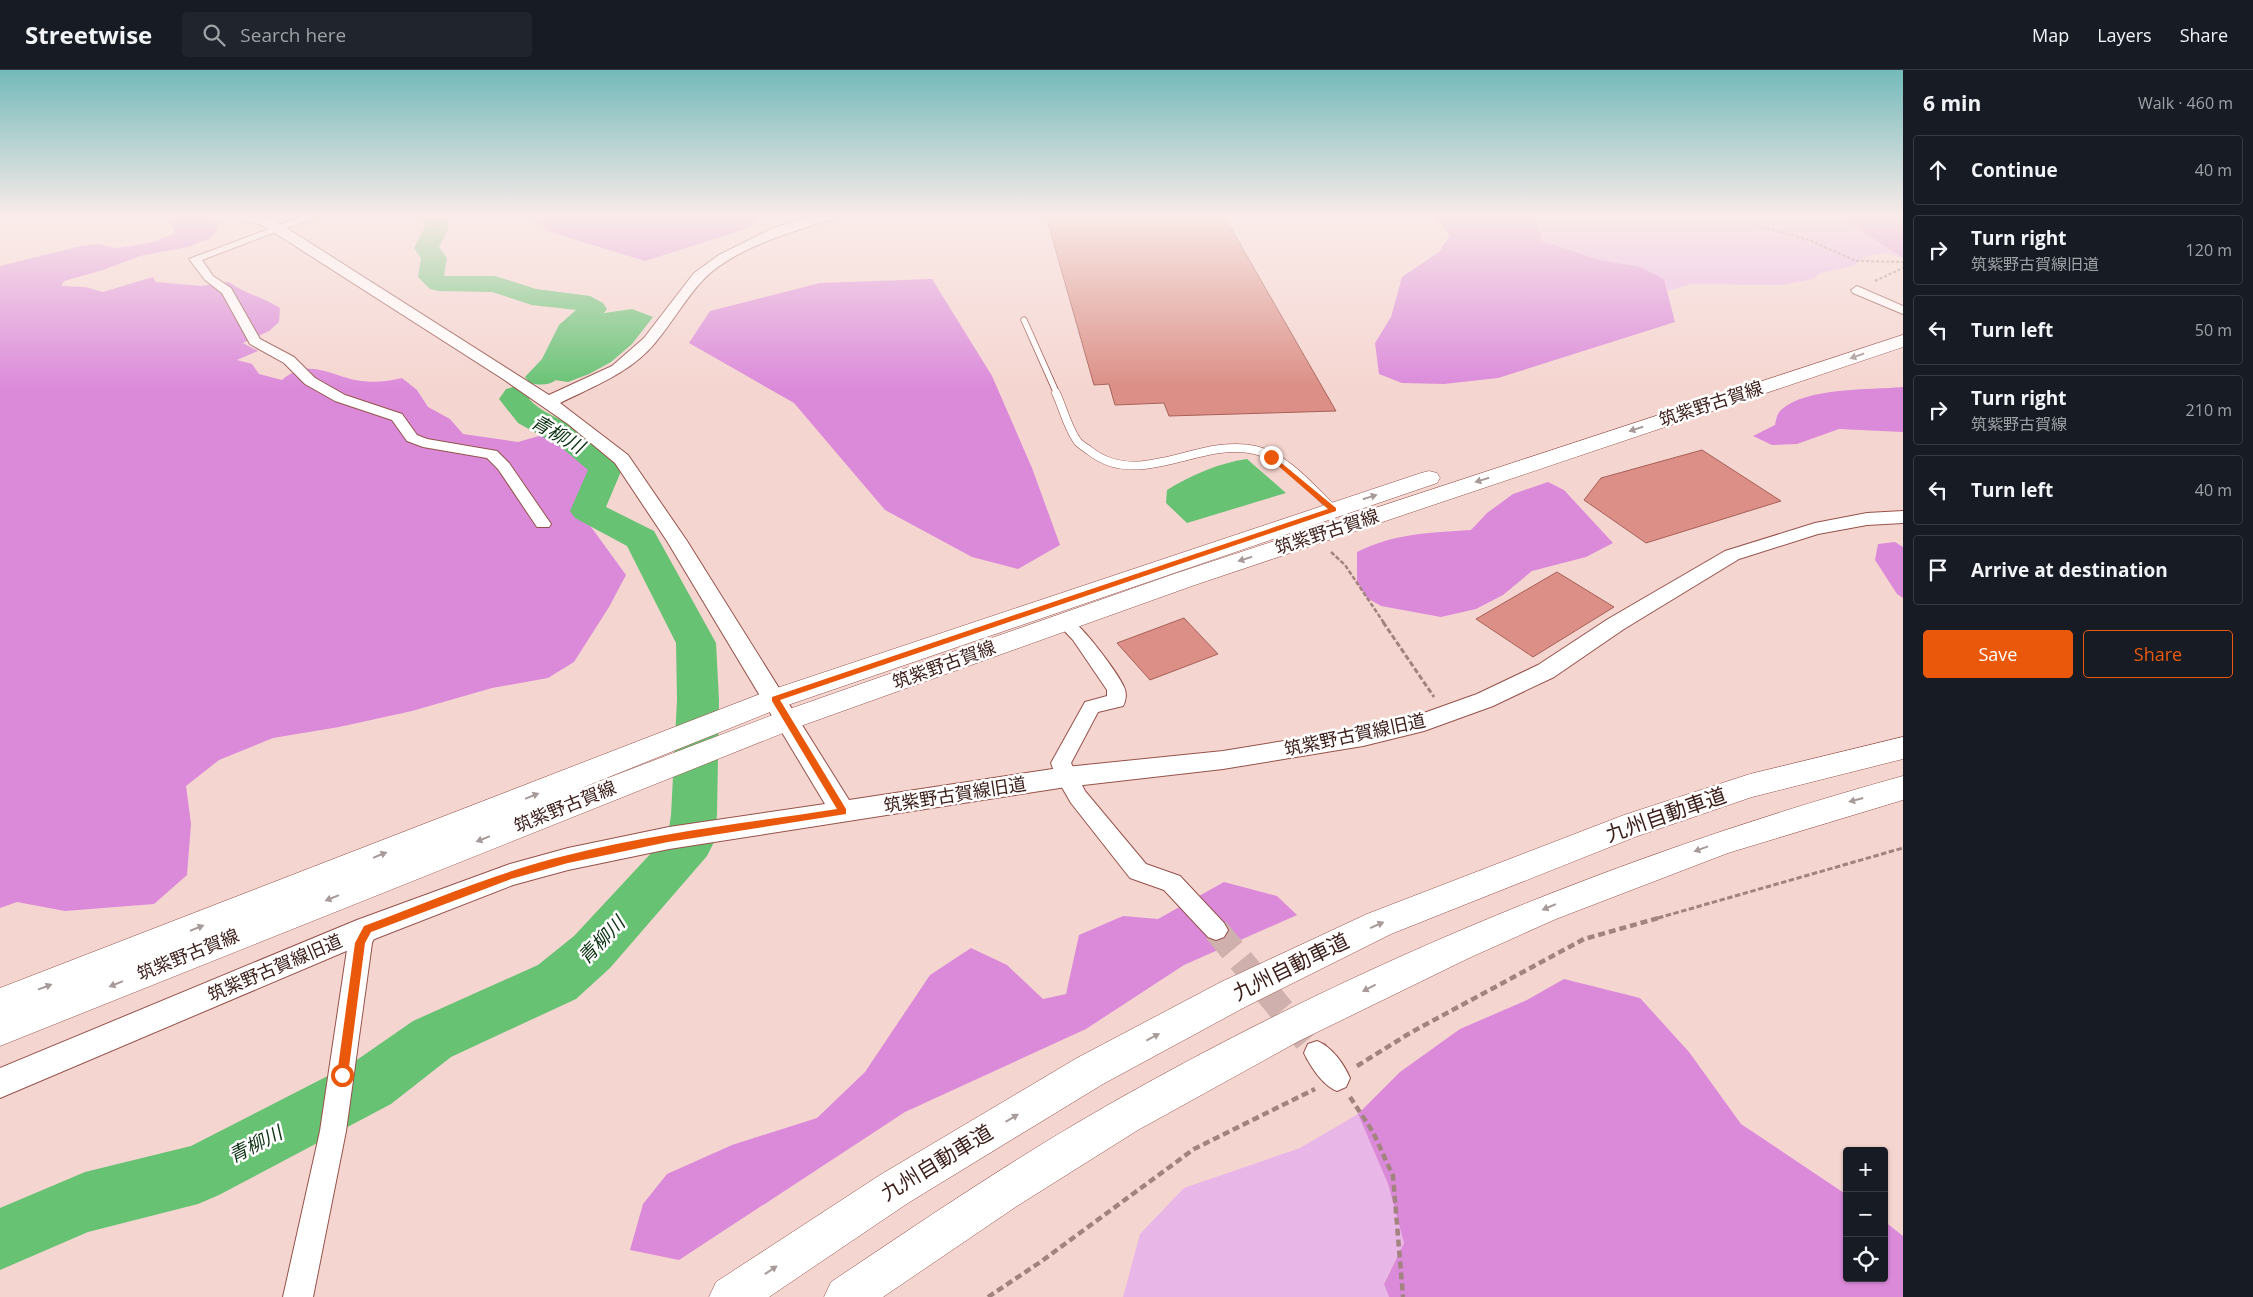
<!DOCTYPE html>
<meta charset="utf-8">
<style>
:root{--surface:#171b24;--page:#20242c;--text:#f1f3f6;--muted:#9ea1a6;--line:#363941;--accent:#ea580c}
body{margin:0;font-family:"Open Sans","Noto Sans JP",sans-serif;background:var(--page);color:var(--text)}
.controls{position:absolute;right:15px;bottom:15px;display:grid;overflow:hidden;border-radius:5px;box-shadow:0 1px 4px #0004}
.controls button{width:45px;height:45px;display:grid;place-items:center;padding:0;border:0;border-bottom:1px solid var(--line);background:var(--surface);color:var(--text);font:25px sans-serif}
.stop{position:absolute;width:15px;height:15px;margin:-11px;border:4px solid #ea580c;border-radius:50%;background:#fff}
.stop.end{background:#ea580c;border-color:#fff;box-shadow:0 1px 5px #0008}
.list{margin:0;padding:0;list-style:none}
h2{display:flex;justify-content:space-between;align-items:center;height:65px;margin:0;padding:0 20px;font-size:21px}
h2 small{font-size:16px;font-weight:400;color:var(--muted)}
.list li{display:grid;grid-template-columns:32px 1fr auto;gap:15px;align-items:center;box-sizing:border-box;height:70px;margin:0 10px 10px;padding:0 10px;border:1px solid var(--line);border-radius:5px}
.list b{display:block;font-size:19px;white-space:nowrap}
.list p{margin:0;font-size:16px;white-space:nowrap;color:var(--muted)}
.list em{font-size:16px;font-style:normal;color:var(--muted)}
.actions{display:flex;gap:10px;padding:15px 20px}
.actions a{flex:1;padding:11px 0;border:1px solid var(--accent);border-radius:5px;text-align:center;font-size:18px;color:var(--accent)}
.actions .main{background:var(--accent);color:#fff}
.icon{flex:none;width:28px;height:28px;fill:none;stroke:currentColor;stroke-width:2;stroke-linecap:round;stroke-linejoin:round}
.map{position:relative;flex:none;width:1903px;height:1227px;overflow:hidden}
header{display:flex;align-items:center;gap:30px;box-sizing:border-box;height:70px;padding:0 25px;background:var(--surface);border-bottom:1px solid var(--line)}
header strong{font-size:24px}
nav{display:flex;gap:28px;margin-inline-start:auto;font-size:18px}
.search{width:350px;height:45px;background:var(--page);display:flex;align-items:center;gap:12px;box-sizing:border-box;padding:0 18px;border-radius:5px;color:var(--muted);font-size:19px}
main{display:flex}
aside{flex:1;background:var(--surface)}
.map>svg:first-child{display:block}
.green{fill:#e9b6e8}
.forest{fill:#db8ada}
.water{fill:#67c274}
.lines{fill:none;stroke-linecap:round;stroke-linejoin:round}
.river{fill:#67c274;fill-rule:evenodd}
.building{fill:#db8f86;stroke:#a76058}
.minor-tunnel{stroke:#d0b0ac;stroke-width:26;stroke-dasharray:26 13;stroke-linecap:butt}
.service-far1-casing{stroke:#96524a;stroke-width:7}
.service-casing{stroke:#96524a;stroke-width:9}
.minor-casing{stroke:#96524a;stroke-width:2}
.tertiary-casing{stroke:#96524a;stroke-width:2}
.primary-casing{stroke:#96524a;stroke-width:1}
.motorway-casing{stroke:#96524a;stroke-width:1}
.path-far3{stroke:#a2837f;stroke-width:2;stroke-dasharray:3 2;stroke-linecap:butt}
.path-far2{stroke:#a2837f;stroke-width:2.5;stroke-dasharray:4.5 2;stroke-linecap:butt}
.path-far1{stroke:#a2837f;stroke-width:3;stroke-dasharray:5.5 2.5;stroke-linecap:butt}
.path{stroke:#a2837f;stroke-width:4.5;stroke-dasharray:7 4;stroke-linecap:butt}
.service-far1{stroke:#fff;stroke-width:5.5}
.service{stroke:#fff;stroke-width:8}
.minor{fill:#fff;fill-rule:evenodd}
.tertiary{fill:#fff;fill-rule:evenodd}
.primary{fill:#fff;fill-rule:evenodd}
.motorway{fill:#fff;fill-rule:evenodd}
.oneway{fill:#a79a98}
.route{fill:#ea580c}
.labels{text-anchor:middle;stroke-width:5;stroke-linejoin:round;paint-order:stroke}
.street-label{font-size:18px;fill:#3b1e1a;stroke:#fefefe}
.water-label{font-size:19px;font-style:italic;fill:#0c3213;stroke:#fefefe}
.near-street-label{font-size:21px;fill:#3b1e1a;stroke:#fefefe}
</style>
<header>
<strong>Streetwise</strong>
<div class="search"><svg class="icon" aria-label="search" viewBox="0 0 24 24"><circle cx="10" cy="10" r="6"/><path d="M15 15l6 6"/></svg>Search here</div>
<nav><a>Map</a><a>Layers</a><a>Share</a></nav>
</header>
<main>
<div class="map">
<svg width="1903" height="1227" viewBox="0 0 1903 1227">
<rect width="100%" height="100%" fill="#f5d5d0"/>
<path class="green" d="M1536,146H1838L1903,188L1886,183L1864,187L1854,196L1820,203L1813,209L1782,215L1691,214L1668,221L1664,209L1640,198L1599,190L1542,171Z
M1358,1044L1388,1114L1404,1173L1384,1213L1389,1227H1123L1140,1164L1184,1118L1300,1078Z"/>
<path class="forest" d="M204,146L218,153L217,161L210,168L188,177L140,186L103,200L64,211L61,216L85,217L103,222L153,207L156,212L201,216L229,212C245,224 263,227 280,238L279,252L269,261L243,273L258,281L237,290L252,294L259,304L282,310C307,288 328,304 355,310C372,313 386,312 402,308L417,320L428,337L450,349L463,364L518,372L539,366L570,370L592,388L600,397L586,422V450L626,505L609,537L574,592L548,608L492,618L412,641L339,657L273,668L219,690L186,716L191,754L187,805L154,834L65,841L17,832L0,838V196L81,176L99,174L114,178L125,177L154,172L174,164V158L168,152L177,148Z
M533,146H763L746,159L645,191L547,161Z
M1433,146H1536L1542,171L1599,190L1640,197L1664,209L1675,252L1498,308L1444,314L1402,313L1379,304L1375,273L1391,247L1402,207L1439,182L1450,165Z
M1838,146H1903V188Z
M932,209L992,306L1032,398L1060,475L1018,499L972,487L885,440L794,333L689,273L710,241L820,213Z
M1903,317V362L1839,359L1797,374L1772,375L1753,366L1775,355C1776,350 1777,343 1781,340C1806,317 1870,320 1903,317Z
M1548,412L1564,420L1613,473L1586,487L1532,501L1503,525L1476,539L1441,547L1381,536L1367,528L1357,512V482C1395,463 1429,463 1471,460L1487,443L1513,424Z
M1895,472L1903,477V528L1897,524L1875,490L1878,474Z
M1224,812L1277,826L1297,845L1184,895L1086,959L905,1042L679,1190L630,1180L643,1134L667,1104L732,1075L817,1048L865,1002L930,905L971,878L1007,895L1043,929L1066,924L1079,865L1123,846L1158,849Z
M1564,909L1640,928L1689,982L1741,1054L1847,1125V1208H1884V1151L1903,1166V1227H1389L1384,1214L1404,1173L1388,1114L1358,1044L1400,1002L1460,959L1527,930Z"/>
<path class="water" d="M632,239L653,247L632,274L611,292L589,304L568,312L548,309L565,293L580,259L598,244Z
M1247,389L1286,423L1187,453L1166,433L1167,420C1191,405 1219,393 1247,389Z"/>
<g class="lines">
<path class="river" d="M421,146H445L449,157L439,177L447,188L444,205L446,206H495L536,219L590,226L603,233L607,239C600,249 589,255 582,264C567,284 568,323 530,313L525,307L542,289L559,255L576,240L532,235L492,222L439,221L430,219L418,207L421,188L414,178L425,157Z
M517,316L528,319L532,325L529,329C541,342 557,347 572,356C591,366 609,381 622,399L606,437L654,461L716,573L719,630L717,745L714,772L707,786L610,898L576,929L451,987L391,1034L219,1125L198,1134L88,1162L0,1200V1138L85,1102L191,1076L351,994L413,951L538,895L574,866L668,765L671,745L677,630L676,573L627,476L575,448L570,441L588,400L561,377L518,353L499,329L506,319Z"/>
</g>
<path class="building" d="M1046,146H1224L1336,341L1169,346L1164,333L1115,335L1109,314L1094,315Z
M1702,380L1781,431L1646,473L1584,430L1601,408Z
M1557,502L1614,537L1533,587L1476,549Z
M1184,548L1218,584L1150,610L1117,573Z"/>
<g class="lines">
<path class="minor-tunnel" d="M1216,860L1317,983"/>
<defs>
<path id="service-far1" d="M1024,250L1057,324"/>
<path id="service" d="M1056,323C1063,338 1068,359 1078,372C1081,375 1086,378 1090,381C1139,420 1200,367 1255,380C1286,387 1311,418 1333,439"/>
<path id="minor" d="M303,146H318L202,190L213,206L231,218L260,269L294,287L315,308L345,325L402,344L417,365L427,369L497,381L509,393L551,454L549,457H537L498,399L487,388L423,377L407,371L392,350L335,331L305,314L284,293L250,274L222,223L205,210L189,189Z
M1857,216L1903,236V244L1853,223L1851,220Z
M1065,546C1079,550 1118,603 1124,617C1127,623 1126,631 1123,636L1098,642L1071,693L1085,721L1146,794L1180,806L1224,853L1228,860L1224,867L1216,870L1208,867L1164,820L1130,808L1071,733L1056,707L1051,693L1085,632L1107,626V620L1073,570L1056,552L1059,548Z
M367,849L375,852L378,859L372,873L346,1061L313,1227H283L320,1061L348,873L359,852Z
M1317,971C1332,977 1344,994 1350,1008L1346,1017L1337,1021C1322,1015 1311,997 1304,983L1308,974Z"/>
<path id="tertiary" d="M241,146H260L274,150L549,325L612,296L644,268L694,203L719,185L773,158L814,146H834L833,149C793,161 732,179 703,210C685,229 672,253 655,273C630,303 594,316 560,333L628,385L687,471L849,730L1066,697L1223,681L1363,658L1421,644L1477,624L1538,595L1608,549L1725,481L1815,453L1867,443L1903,441V453L1867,455L1818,464L1739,489L1624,559L1554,607L1493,636L1424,661L1363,676L1223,699L1066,717L669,779L568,800L513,815L377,868L0,1028V998L357,850L510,794L568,778L669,757L825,734L667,471L615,393L568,354L503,309L264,156L242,149Z"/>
<path id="primary" d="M1903,265V277L1192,516L798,657L0,976V918L765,622L1421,403L1429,401L1437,403L1440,408L1437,413L785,636L574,721L778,643L1174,504Z"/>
<path id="motorway" d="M1903,667V689L1752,727L1635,767L1391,864L1247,936L1103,1014L908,1133L769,1227H709L716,1212L880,1105L1077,988L1221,912L1367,844L1624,745L1750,704Z
M1903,706V730L1728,783L1556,849L1469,888L1299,971L1138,1060L1017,1136L883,1227H824L831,1212C922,1151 1013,1089 1108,1035C1359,892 1625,783 1903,706Z"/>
</defs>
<use href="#service-far1" class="service-far1-casing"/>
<use href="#service" class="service-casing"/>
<use href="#minor" class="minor-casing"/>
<use href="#tertiary" class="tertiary-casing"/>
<use href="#primary" class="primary-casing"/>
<use href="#motorway" class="motorway-casing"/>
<path class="path-far3" d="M1724,146L1809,170L1856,191L1903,192
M1875,211L1903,198"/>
<path class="path-far2" d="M1331,482L1345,495L1384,553"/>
<path class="path-far1" d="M1383,552L1434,627
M1658,848L1903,778"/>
<path class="path" d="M1357,996L1410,963L1584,869L1662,847
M1350,1027L1373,1062L1393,1106L1403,1227
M988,1227L1039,1193L1194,1079L1315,1019"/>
<use href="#service-far1" class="service-far1"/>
<use href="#service" class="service"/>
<use href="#minor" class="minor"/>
<use href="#tertiary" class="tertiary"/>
<use href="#primary" class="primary"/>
<use href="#motorway" class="motorway"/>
</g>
<defs><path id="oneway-solid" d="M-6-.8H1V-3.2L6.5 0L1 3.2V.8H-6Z" transform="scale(1.25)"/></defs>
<g class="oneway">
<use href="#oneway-solid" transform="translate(1857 286) rotate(161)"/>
<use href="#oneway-solid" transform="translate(1636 359) rotate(162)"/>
<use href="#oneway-solid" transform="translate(1482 410) rotate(162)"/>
<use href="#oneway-solid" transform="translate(1370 427) rotate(-18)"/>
<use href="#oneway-solid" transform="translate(1245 489) rotate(162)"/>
<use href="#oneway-solid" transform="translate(532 726) rotate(-22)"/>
<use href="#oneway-solid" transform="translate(1856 730) rotate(165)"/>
<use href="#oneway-solid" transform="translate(483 769) rotate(158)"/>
<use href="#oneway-solid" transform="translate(1701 779) rotate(160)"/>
<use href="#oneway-solid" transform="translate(380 785) rotate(-22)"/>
<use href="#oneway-solid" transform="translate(332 828) rotate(158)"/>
<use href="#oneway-solid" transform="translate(1549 837) rotate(157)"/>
<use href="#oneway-solid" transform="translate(1377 855) rotate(-24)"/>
<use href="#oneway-solid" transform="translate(197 858) rotate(-22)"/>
<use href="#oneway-solid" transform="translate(116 914) rotate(158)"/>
<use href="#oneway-solid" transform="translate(45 917) rotate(-21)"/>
<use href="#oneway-solid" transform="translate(1369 918) rotate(153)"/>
<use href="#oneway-solid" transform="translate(1153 967) rotate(-28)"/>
<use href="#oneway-solid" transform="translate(1012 1048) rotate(-31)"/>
<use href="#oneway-solid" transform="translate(771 1200) rotate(-34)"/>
</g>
<linearGradient id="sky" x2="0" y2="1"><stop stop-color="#74baba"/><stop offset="0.46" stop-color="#faecea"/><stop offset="1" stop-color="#faecea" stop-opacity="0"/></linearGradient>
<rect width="1903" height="318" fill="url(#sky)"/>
<path class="route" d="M1269,386H1273L1336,438V441L780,630L846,739V744L668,772L568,793L511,809L371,862L365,873L348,1005L346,1009H338L337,1005L355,873L364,856C431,831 498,802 568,785C656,763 747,753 837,739L772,631V627L1328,439L1269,388Z"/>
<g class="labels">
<g class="street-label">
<text transform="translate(1711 334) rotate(-18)" y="6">筑紫野古賀線</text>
<text transform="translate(1327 462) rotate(-18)" y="6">筑紫野古賀線</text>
<text transform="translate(944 595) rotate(-20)" y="6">筑紫野古賀線</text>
<text transform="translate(1355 665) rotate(-12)" y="6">筑紫野古賀線旧道</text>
<text transform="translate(955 725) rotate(-9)" y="6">筑紫野古賀線旧道</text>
<text transform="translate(565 737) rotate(-22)" y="6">筑紫野古賀線</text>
<text transform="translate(188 885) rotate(-22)" y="6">筑紫野古賀線</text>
<text transform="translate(275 898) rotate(-23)" y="6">筑紫野古賀線旧道</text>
</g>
<g class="water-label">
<text transform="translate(558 364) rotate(30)" y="7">青柳川</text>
<text transform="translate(601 870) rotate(-46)" y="7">青柳川</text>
<text transform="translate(255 1074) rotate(-27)" y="7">青柳川</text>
</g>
<g class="near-street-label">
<text transform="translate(1666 745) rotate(-19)" y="7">九州自動車道</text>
<text transform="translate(1291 897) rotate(-26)" y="7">九州自動車道</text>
<text transform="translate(937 1093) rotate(-31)" y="7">九州自動車道</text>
</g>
</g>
</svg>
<div class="controls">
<button>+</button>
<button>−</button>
<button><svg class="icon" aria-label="locate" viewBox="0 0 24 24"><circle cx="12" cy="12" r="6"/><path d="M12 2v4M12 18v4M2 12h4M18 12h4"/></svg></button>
</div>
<div class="stop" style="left:342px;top:1005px"></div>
<div class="stop end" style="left:1271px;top:387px"></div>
</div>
<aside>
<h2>6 min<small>Walk · 460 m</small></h2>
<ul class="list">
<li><svg class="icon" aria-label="ahead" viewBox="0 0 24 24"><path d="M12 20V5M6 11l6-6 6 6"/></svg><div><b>Continue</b></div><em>40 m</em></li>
<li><svg class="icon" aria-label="right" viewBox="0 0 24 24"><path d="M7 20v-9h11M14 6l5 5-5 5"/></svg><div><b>Turn right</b><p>筑紫野古賀線旧道</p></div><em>120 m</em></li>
<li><svg class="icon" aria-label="left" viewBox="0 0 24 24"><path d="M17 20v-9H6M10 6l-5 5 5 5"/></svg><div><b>Turn left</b></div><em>50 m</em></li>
<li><svg class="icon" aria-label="right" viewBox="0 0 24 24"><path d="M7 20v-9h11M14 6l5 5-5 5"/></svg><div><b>Turn right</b><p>筑紫野古賀線</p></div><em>210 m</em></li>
<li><svg class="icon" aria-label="left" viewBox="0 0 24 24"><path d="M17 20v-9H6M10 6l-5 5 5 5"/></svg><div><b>Turn left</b></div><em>40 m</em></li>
<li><svg class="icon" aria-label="arrive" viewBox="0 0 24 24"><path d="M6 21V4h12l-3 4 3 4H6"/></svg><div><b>Arrive at destination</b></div></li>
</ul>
<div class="actions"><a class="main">Save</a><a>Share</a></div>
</aside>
</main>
